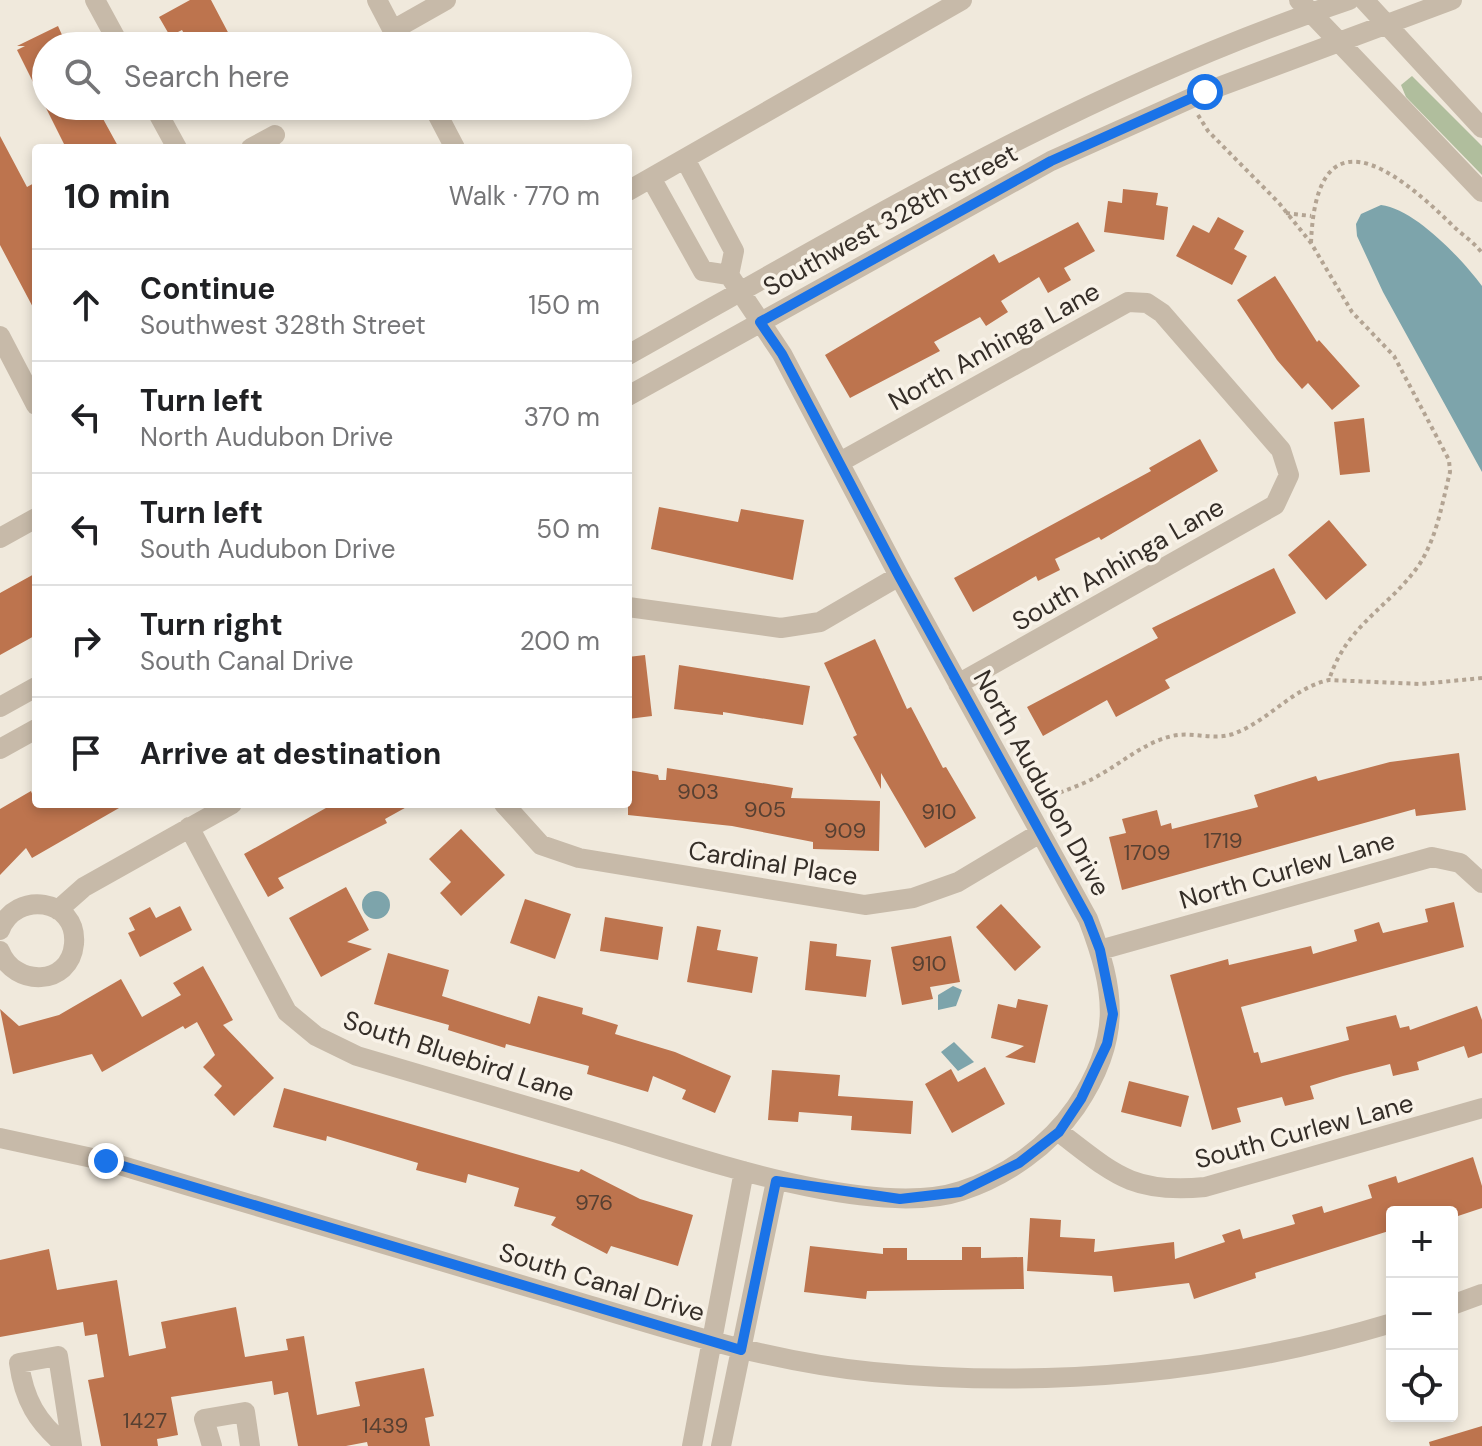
<!DOCTYPE html>
<meta charset="utf-8">
<style>
:root{--surface:#fff;--page:#f2f2f2;--text:#202124;--muted:#757577;--line:#e0e0e0}
body{margin:0;font-family:"DM Sans",sans-serif;background:var(--page);color:var(--text)}
.controls{position:absolute;right:24px;bottom:24px;display:grid;overflow:hidden;border-radius:8px;box-shadow:0 4px 12px #0003}
.controls button{width:72px;height:72px;display:grid;place-items:center;padding:0;border:0;border-bottom:2px solid var(--line);background:var(--surface);color:var(--text);font:40px sans-serif}
.stop{position:absolute;width:24px;height:24px;margin:-18px;border:6px solid #1a73e8;border-radius:50%;background:#fff}
.stop.end{background:#1a73e8;border-color:#fff;box-shadow:0 2px 8px #0008}
.list{margin:0;padding:0;list-style:none}
h2{display:flex;justify-content:space-between;align-items:center;height:104px;margin:0;padding:0 32px;font-size:34px}
h2 small{font-size:26px;font-weight:400;color:var(--muted)}
.list li{display:grid;grid-template-columns:52px 1fr auto;gap:24px;align-items:center;box-sizing:border-box;height:112px;padding:0 32px;border-top:2px solid var(--line)}
.list b{display:block;font-size:30px;white-space:nowrap}
.list p{margin:0;font-size:26px;white-space:nowrap;color:var(--muted)}
.list em{font-size:26px;font-style:normal;color:var(--muted)}
.icon{flex:none;width:44px;height:44px;fill:none;stroke:currentColor;stroke-width:2;stroke-linecap:round;stroke-linejoin:round}
.map{position:relative;flex:none;width:1482px;height:1446px;overflow:hidden}
.search{position:absolute;background:var(--surface);box-shadow:0 4px 12px #0003;left:32px;top:32px;width:600px;height:88px;display:flex;align-items:center;gap:20px;box-sizing:border-box;padding:0 28px;border-radius:44px;color:var(--muted);font-size:30px}
.panel{position:absolute;background:var(--surface);box-shadow:0 4px 12px #0003;left:32px;top:144px;width:600px;height:664px;border-radius:8px}
.map>svg:first-child{display:block}
.green{fill:#b0be9d}
.water{fill:#7da4ab}
.building{fill:#bd744e}
.lines{fill:none;stroke-linecap:round;stroke-linejoin:round}
.path{stroke:#b3a493;stroke-width:4;stroke-dasharray:4 4;stroke-linecap:butt}
.minor{stroke:#c7baa9;stroke-width:20}
.route{stroke:#1a73e8;stroke-width:10}
.labels{text-anchor:middle;stroke-width:7;stroke-linejoin:round;paint-order:stroke}
.number-label{font-size:22px;fill:#574032}
.street-label{font-size:26px;fill:#352e28;stroke:#f8f2e8}
</style>
<div class="map">
<svg width="1482" height="1446" viewBox="0 0 1482 1446">
<rect width="100%" height="100%" fill="#f0e9dc"/>
<path class="green" d="M1412,76L1482,146V175L1406,97L1401,85Z"/>
<path class="water" d="M1381,205C1415,209 1462,259 1482,286V472L1383,292L1357,236L1356,224L1361,214Z
M362 905a14 14 0 1 1 28 0a14 14 0 1 1-28 0Z
M953,986L962,990L956,1006L938,1010V995Z
M954,1042L974,1062L958,1071L941,1052Z"/>
<path class="building" d="M190,0H211L231,38L216,46H191L182,30L170,36L159,17Z
M58,26L67,46H46V106H96L119,148H66L17,50L25,46H17Z
M0,136L27,187L36,182V313L0,245Z
M1123,189L1158,193L1156,205L1168,207L1164,240L1104,232L1108,201L1122,203Z
M1218,217L1244,231L1234,249L1247,256L1232,285L1176,256L1193,225L1209,233Z
M1078,222L1095,251L1064,268L1071,280L1048,293L1039,277L1001,301L1008,312L986,326L980,317L934,342L940,351L850,398L825,355L994,254L999,263Z
M1275,276L1317,342L1319,340L1360,386L1332,410L1308,383L1302,389L1277,360L1237,300Z
M1364,418L1370,472L1340,475L1334,422Z
M1200,439L1218,471L1101,540L1099,537L1055,559L1060,570L1038,581L1036,576L973,612L954,578L1151,471L1149,468Z
M659,507L738,522L741,509L804,520L793,580L651,549Z
M1329,520L1367,565L1326,600L1288,555Z
M1274,568L1296,613L1165,680L1170,688L1116,717L1107,700L1043,736L1027,707L1158,638L1152,628Z
M36,573V635L0,655V593Z
M875,639L907,709L911,707L943,768L946,767L976,818L925,848L881,773V789L853,737L857,735L824,663Z
M645,655L652,716L628,719V657Z
M679,665L810,686L803,725L723,712V715L674,709Z
M1459,753L1466,810L1416,816L1415,809L1122,890L1109,837L1126,833L1122,819L1157,810L1161,826L1171,823L1172,829L1258,807L1254,795L1316,776L1318,781L1390,762Z
M667,768L793,788L791,798L880,801L879,851L813,849V842L732,826L628,815V770L658,775L659,780H666Z
M31,791L36,804H126L32,858L26,848L0,875V809Z
M333,804H412L385,819L387,823L278,878L284,888L268,897L244,854Z
M461,829L505,875L461,916L440,893L451,882L429,859Z
M346,887L369,930L347,942L372,949L321,977L289,918Z
M525,899L571,914L555,959L510,943Z
M1454,902L1464,947L1241,1007L1254,1053L1258,1052L1261,1063L1349,1040L1346,1027L1396,1015L1400,1028L1409,1026L1410,1030L1477,1006L1482,1020V1053L1468,1058L1464,1046L1417,1062L1419,1070L1393,1076L1390,1064L1343,1076L1310,1086L1314,1099L1285,1106L1282,1097L1237,1108L1241,1122L1212,1130L1170,975L1228,959L1229,965L1311,946L1313,954L1357,941L1354,930L1379,922L1383,933L1428,922L1425,909Z
M1001,904L1041,947L1015,971L976,927Z
M180,906L192,930L140,957L128,933L135,930L129,918L150,907L156,918Z
M605,917L663,927L658,960L600,951Z
M697,926L721,930L717,950L758,957L752,993L687,982Z
M951,936L960,982L930,987L933,999L902,1005L891,947Z
M810,941L837,944L836,956L871,960L866,997L805,990Z
M388,953L449,970L442,996L530,1024L538,996L583,1008L582,1014L618,1025L615,1034L675,1052L731,1076L715,1113L682,1099L686,1090L653,1076L648,1092L587,1074L589,1066L506,1044L505,1048L448,1030L449,1025L374,1004Z
M203,966L233,1020L223,1025L274,1078L234,1116L214,1095L222,1086L203,1067L215,1055L197,1022L185,1029L183,1026L102,1072L92,1054L13,1074L0,1009L19,1026L59,1015L121,979L142,1017L181,995L173,983Z
M1018,999L1048,1005L1035,1063L1005,1057L1024,1046L991,1038L998,1004L1016,1008Z
M985,1067L1005,1104L952,1133L925,1084L951,1069L958,1082Z
M772,1070L840,1075L838,1096L913,1101L911,1134L851,1130L852,1116L799,1112L798,1122L768,1120Z
M1129,1081L1189,1096L1181,1127L1121,1112Z
M284,1088L579,1172L581,1169L640,1199L693,1215L678,1266L611,1246L607,1254L551,1225L556,1217L514,1206L519,1188L468,1174L466,1183L416,1170L418,1163L327,1136L326,1141L273,1127Z
M1473,1157L1482,1186V1208L1452,1218V1212H1392V1230L1255,1273L1256,1278L1194,1299L1189,1283L1114,1292L1112,1276L1027,1271L1030,1218L1061,1220L1060,1237L1095,1239L1094,1252L1174,1242L1175,1259L1225,1242L1222,1235L1240,1229L1243,1239L1295,1224L1292,1215L1322,1206L1324,1213L1372,1198L1368,1185L1396,1176L1398,1183Z
M810,1246L883,1254V1248H907V1260H962V1247H981V1258L1023,1257L1024,1289L867,1291L866,1299L804,1292Z
M49,1249L57,1290L117,1280L129,1356L166,1348L161,1322L236,1307L245,1357L288,1350L286,1339L304,1336L317,1415L360,1406L355,1382L424,1368L434,1416L425,1418L430,1446H368L367,1442L346,1446H298L288,1392L274,1395L272,1381L171,1397L178,1435L157,1439L158,1446H101L88,1380L104,1377L97,1334L85,1336L83,1322L0,1337V1260Z
M1482,1426V1446H1430L1429,1442Z"/>
<g class="lines">
<path class="path" d="M1198,115L1208,131L1279,203L1311,243L1352,312L1394,356L1449,460L1450,472C1442,504 1437,537 1419,565C1388,609 1347,624 1329,680
M1286,213L1311,216
M1311,243C1316,111 1392,166 1451,224C1462,235 1473,241 1482,253
M1045,799C1062,791 1080,786 1096,777C1122,763 1143,743 1172,736C1193,731 1212,741 1233,734C1269,721 1292,688 1329,680L1421,684L1482,678"/>
<path class="minor" d="M95,0L120,46
M377,0L401,46
M1299,0L1482,192
M1364,0L1482,128
M393,30L446,0
M154,106L177,148
M433,106L455,148
M251,148L275,135
M685,159L734,251L729,275
M628,191L962,0
M0,336L36,405
M628,355C863,223 1092,85 1349,0
M628,396L1051,161L1205,92L1452,0
M840,462L1128,302L1147,303L1162,313L1281,450L1289,475L1275,505L958,684
M0,538L36,518
M628,607L781,628L820,622L899,576
M0,707L36,687
M0,749L36,729
M504,804L541,845L579,858L865,905L913,898L958,882L1040,833
M189,827L287,1012L316,1036L357,1056C441,1081 524,1105 607,1130C696,1157 873,1220 961,1191C1007,1176 1049,1146 1076,1107C1122,1039 1116,992 1088,919L899,576L782,354L729,275L703,271L651,178
M58,910L84,887L232,804
M0,930C15,890 78,898 74,944C70,987 14,987 0,951
M1100,950L1432,857L1460,863L1482,883
M1059,1132C1114,1174 1132,1194 1205,1187L1482,1108
M0,1138L106,1161C252,1205 398,1248 545,1292C653,1324 760,1361 873,1372C1046,1389 1226,1373 1392,1323
M1452,1305L1482,1294
M66,1446C37,1422 24,1400 19,1363L58,1356L72,1446
M212,1446L204,1419L245,1412L250,1446
M692,1446L744,1171
M721,1446L776,1181"/>
</g>
<g class="lines">
<path class="route" d="M106,1161L741,1350L776,1181L900,1199L960,1192L1019,1163L1059,1132L1081,1099L1107,1044L1113,1014L1100,950L1088,919L899,576L782,354L760,322L1051,161L1205,92"/>
</g>
<g class="labels">
<g class="number-label">
<text x="698" y="799">903</text>
<text x="765" y="817">905</text>
<text x="939" y="819">910</text>
<text x="845" y="838">909</text>
<text x="1223" y="848">1719</text>
<text x="1147" y="860">1709</text>
<text x="929" y="971">910</text>
<text x="594" y="1210">976</text>
<text x="145" y="1428">1427</text>
<text x="385" y="1433">1439</text>
</g>
<g class="street-label">
<text transform="translate(890 220) rotate(-29)" y="9">Southwest 328th Street</text>
<text transform="translate(994 346) rotate(-29)" y="9">North Anhinga Lane</text>
<text transform="translate(1118 564) rotate(-30)" y="9">South Anhinga Lane</text>
<text transform="translate(1042 783) rotate(61)" y="9">North Audubon Drive</text>
<text transform="translate(773 863) rotate(9)" y="9">Cardinal Place</text>
<text transform="translate(1287 870) rotate(-16)" y="9">North Curlew Lane</text>
<text transform="translate(459 1056) rotate(18)" y="9">South Bluebird Lane</text>
<text transform="translate(1304 1131) rotate(-15)" y="9">South Curlew Lane</text>
<text transform="translate(602 1282) rotate(17)" y="9">South Canal Drive</text>
</g>
</g>
</svg>
<div class="controls">
<button>+</button>
<button>−</button>
<button><svg class="icon" aria-label="locate" viewBox="0 0 24 24"><circle cx="12" cy="12" r="6"/><path d="M12 2v4M12 18v4M2 12h4M18 12h4"/></svg></button>
</div>
<div class="stop" style="left:1205px;top:92px"></div>
<div class="stop end" style="left:106px;top:1161px"></div>
<div class="search"><svg class="icon" aria-label="search" viewBox="0 0 24 24"><circle cx="10" cy="10" r="6"/><path d="M15 15l6 6"/></svg>Search here</div>
<section class="panel">
<h2>10 min<small>Walk · 770 m</small></h2>
<ul class="list">
<li><svg class="icon" aria-label="ahead" viewBox="0 0 24 24"><path d="M12 20V5M6 11l6-6 6 6"/></svg><div><b>Continue</b><p>Southwest 328th Street</p></div><em>150 m</em></li>
<li><svg class="icon" aria-label="left" viewBox="0 0 24 24"><path d="M17 20v-9H6M10 6l-5 5 5 5"/></svg><div><b>Turn left</b><p>North Audubon Drive</p></div><em>370 m</em></li>
<li><svg class="icon" aria-label="left" viewBox="0 0 24 24"><path d="M17 20v-9H6M10 6l-5 5 5 5"/></svg><div><b>Turn left</b><p>South Audubon Drive</p></div><em>50 m</em></li>
<li><svg class="icon" aria-label="right" viewBox="0 0 24 24"><path d="M7 20v-9h11M14 6l5 5-5 5"/></svg><div><b>Turn right</b><p>South Canal Drive</p></div><em>200 m</em></li>
<li><svg class="icon" aria-label="arrive" viewBox="0 0 24 24"><path d="M6 21V4h12l-3 4 3 4H6"/></svg><div><b>Arrive at destination</b></div></li>
</ul>
</section>
</div>
